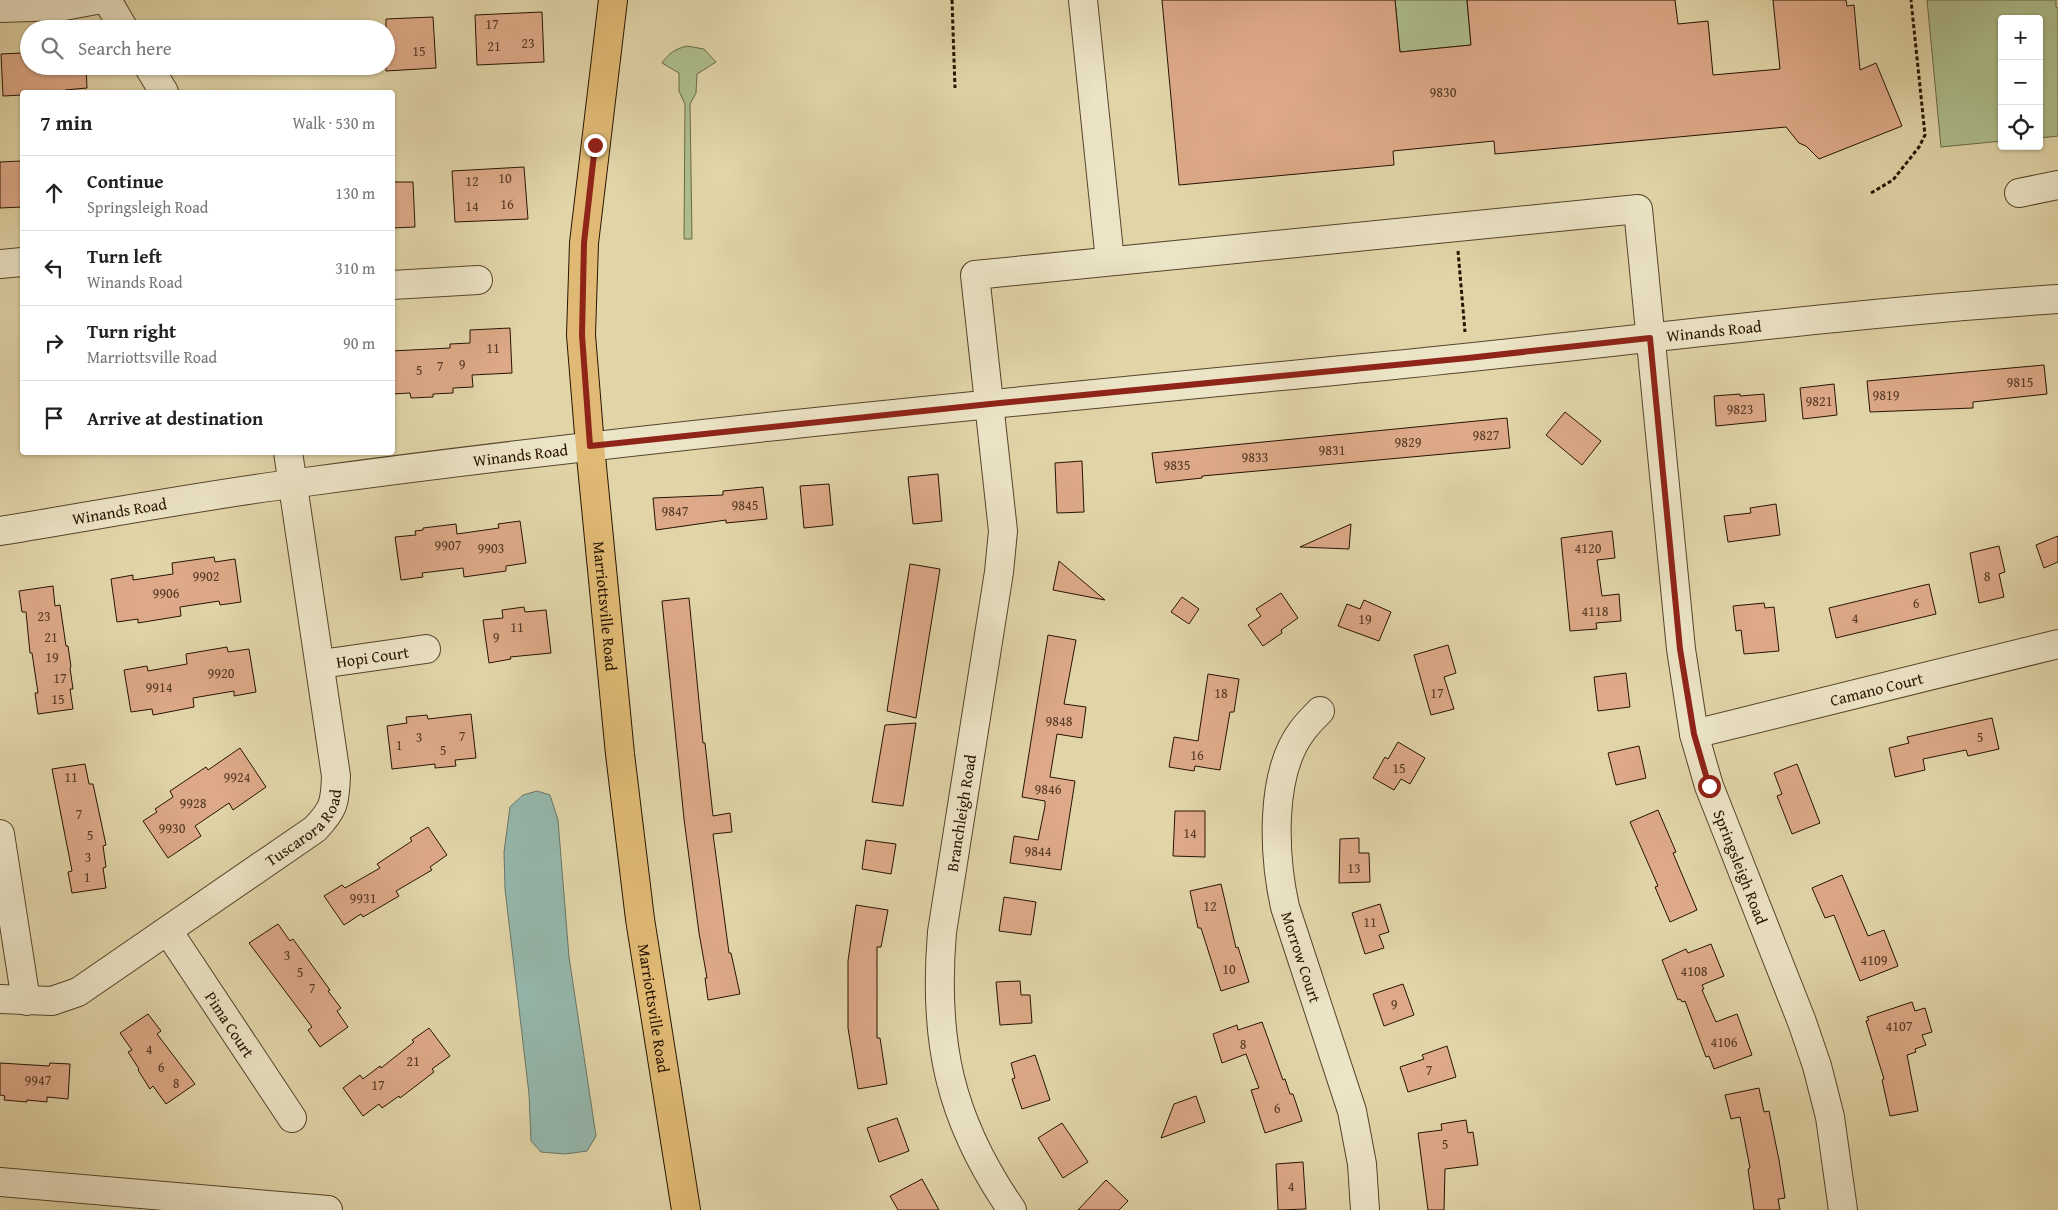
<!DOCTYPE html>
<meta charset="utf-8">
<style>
:root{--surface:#fff;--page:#f2f2f2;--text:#222;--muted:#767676;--line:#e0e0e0}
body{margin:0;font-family:"Gentium Book Plus",serif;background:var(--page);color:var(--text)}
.controls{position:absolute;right:15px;top:15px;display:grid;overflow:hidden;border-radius:5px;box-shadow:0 1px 4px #0004}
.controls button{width:45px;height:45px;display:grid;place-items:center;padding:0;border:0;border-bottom:1px solid var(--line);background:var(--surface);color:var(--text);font:25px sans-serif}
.stop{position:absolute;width:15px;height:15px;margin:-11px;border:4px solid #8f2418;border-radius:50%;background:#fff}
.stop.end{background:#8f2418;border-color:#fff;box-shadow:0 1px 5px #0008}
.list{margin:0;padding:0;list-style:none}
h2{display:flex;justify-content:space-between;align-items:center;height:65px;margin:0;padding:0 20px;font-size:21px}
h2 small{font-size:16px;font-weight:400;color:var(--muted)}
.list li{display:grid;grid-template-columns:32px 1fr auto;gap:15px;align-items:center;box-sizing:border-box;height:75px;padding:0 20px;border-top:1px solid var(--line)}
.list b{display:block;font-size:19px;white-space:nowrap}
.list p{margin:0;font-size:16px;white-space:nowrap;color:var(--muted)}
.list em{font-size:16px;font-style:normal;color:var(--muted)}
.icon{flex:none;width:28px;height:28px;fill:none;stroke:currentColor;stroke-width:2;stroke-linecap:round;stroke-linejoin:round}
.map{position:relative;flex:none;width:2058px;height:1210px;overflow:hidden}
.search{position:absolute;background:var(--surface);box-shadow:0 1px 4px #0004;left:20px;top:20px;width:375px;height:55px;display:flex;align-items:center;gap:12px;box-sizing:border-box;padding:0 18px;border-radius:28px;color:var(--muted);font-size:19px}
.panel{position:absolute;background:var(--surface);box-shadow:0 1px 4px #0004;left:20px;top:90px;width:375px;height:365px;border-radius:5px}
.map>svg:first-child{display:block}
.green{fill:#adbe8c;stroke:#6a6946}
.water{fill:#95b8ad;stroke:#697668}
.building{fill:#dda988;stroke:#281401}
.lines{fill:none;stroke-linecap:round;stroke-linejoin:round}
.minor-casing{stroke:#56442b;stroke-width:30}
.major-casing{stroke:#281401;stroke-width:30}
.path{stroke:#281401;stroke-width:3;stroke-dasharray:4 2.5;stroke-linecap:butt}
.minor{stroke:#ece4c6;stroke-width:28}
.major{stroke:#e0ba74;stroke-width:28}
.route{stroke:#8f2418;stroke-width:6}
.labels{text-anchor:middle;stroke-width:4;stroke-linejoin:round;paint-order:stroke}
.number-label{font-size:14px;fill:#553923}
.street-label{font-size:16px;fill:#281401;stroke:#ece4c6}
</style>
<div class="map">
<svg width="2058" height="1210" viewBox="0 0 2058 1210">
<rect width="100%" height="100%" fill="#e1d5a8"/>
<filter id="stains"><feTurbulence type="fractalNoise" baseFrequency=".004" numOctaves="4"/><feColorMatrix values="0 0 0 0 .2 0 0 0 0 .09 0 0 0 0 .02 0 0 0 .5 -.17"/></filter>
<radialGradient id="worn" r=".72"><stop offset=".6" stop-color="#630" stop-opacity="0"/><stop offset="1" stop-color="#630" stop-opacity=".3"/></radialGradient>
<path class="green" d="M1395,0H1467L1471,45L1400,52Z
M1927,0H2056V7L2058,8V136L2039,138V19H2002V141L1941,147Z
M687,46L704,49L716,62L697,74L696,93L690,104L692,239H684L685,104L679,91V73L662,63C669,53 675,49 687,46Z"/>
<path class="water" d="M537,791L550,795L558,820L569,957L596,1136L587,1151L565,1154L541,1152L531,1141L529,1094L505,889L504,852L510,807L523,795Z"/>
<path class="building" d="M1162,0H1395L1400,52L1471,45L1467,0H1675L1678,24L1708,21L1713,75L1780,69L1773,0H1846L1847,6L1854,5L1860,70L1876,63L1902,126L1819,159L1806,146L1799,143L1786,127L1495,154L1494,141L1393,151L1394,165L1179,185Z
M542,12L544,62L477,65L475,15Z
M433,17L436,68L386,71V19Z
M22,53V58H29V66H86L87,88L65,90V92H22V95L3,96L1,54Z
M21,161L22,207L0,208V162Z
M524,167L528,219L455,222L452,171Z
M392,182H413L415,227L392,228Z
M510,328L512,373L472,375L473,387L453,388V393L433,394V397L411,398L410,393L392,394V351L450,348V344L470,343V330Z
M2044,365L2047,394L1973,402V408L1870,412L1867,381Z
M1834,384L1837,415L1803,419L1800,388Z
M1740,394V396L1764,394L1766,421L1716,426L1714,396Z
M1565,412L1601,441L1582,465L1546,435Z
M1507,418L1510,448L1202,476V478L1156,483L1152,453Z
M1082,461L1084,512L1057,513L1055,463Z
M938,474L942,521L913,524L908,477Z
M829,484L833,525L804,528L800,486Z
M763,487L767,519L726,523V520L656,530L653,498L723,495V491Z
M1776,504L1780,535L1728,542L1724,516L1751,513L1750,508Z
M520,521L526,563L506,566V571L464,577L463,568L422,573L423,577L401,580L395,537L416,535L415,531L423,530V528L456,524L457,534L499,528L498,524Z
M1351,524L1349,549L1300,547Z
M1612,531L1615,558L1597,560L1602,596L1619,594L1621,621L1596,623L1597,629L1570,631L1561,538Z
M2058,536V562L2044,568L2036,545Z
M1999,546L2005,572L1999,574L2004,597L1979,603L1970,553Z
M214,557L215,562L235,559L241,602L220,605L219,601L180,607L181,616L138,623V619L117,622L111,579L133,575V580L173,574L172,563Z
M1059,561L1105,600L1053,590Z
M910,564L940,569L916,718L887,711Z
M1929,584L1936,614L1836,638L1829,608Z
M53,586L55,606L60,605L66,646H68L71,667L70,668L73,689H70L73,709L38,714L35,693H38L32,653H30L26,612H22L19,591Z
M1281,593L1298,618L1281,630L1282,633L1263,646L1248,625L1261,616L1256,609Z
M1182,597L1199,609L1189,624L1171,612Z
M689,598L703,743H705L713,816L730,813L732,832L713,834L729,953H731L740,994L708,1000L705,978H707L699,933L684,819L662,601Z
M1364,600L1391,612L1379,641L1338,626L1347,604L1360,609Z
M1764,603L1765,608L1774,607L1779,651L1744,654L1741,630L1736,631L1733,606Z
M524,607L525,612L546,610L551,653L510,657L511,659L489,663L483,620L503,618L502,610Z
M1048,635L1076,640L1064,704L1086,707L1082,738L1057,734L1050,777L1075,781L1061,870L1010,863L1014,836L1038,840L1045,806V801L1022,797Z
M1448,645L1456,673L1444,677L1454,709L1431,715L1414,655Z
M227,647L228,652L249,649L256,692L234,696V691L193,698L194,707L153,715L152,709L131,712L124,670L147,666L148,671L187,664L186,654Z
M1626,673L1630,707L1598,711L1594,677Z
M1208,674L1239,679L1234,712H1230L1220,770L1195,766L1194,771L1169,767L1174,737L1198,741Z
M471,714L476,758L455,760L456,766L435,768V764L392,769L387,726L407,723L406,717L427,715L428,719Z
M1992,718L1999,749L1968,756L1966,750L1923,759L1925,770L1895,777L1889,748L1909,743L1907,737Z
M916,723L903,806L872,802L885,725Z
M1398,742L1425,758L1410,784L1401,779L1394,790L1373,778L1385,757L1388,759Z
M1639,746L1646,778L1616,785L1608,753Z
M240,748L266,787L233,810L229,803L195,826L201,836L168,858L143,821L157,812L155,809L173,797L170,791L206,767L208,770Z
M85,764L89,784H93L106,845L103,846L106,867L103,868L106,888L72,893L68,872L72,871L52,769Z
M1797,764L1820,823L1792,834L1777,796L1782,794L1774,773Z
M1658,810L1676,852L1673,853L1697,910L1670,922L1655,887L1658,886L1630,822Z
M1175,811H1205V857L1173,856Z
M428,827L447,855L430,867L432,870L396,891L399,896L363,917L361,914L344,925L324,896L342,885L345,888L380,868L377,864L412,841L410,838Z
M1359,838V853H1369L1370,882L1339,883L1340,839Z
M866,840L896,844L891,874L862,869Z
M1842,875L1868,936L1884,930L1898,966L1860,981L1834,915L1825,918L1812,888Z
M1221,884L1236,948L1238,947L1249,982L1221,991L1201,928H1198L1190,891Z
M1004,897L1036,902L1031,935L999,931Z
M1380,904L1389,932L1379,935L1384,948L1365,954L1352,913Z
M856,905L888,910L881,947H877V1038H880L887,1084L858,1089L848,1028V961Z
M278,924L290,941L293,939L330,990L328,991L341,1008L337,1011L348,1027L320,1047L308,1030L312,1027L249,943Z
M1711,944L1724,976L1702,985L1704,989L1702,990L1716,1022L1737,1014L1752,1055L1714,1069L1709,1056L1706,1057L1685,1001L1682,1002L1680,999L1678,1000L1662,960L1686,949L1688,953Z
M1020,981L1021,995H1030L1032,1023L1000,1025L996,982Z
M1403,984L1414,1015L1384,1026L1373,994Z
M1912,1002L1915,1011L1925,1008L1932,1032L1922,1035L1926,1045L1915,1049L1916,1052L1907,1055L1918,1111L1890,1116L1882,1080L1884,1079L1866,1021L1869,1020L1867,1017Z
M148,1014L161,1031L157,1034L195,1084L166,1104L153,1086L150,1089L138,1070L139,1069L128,1052L132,1050L120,1033Z
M1262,1022L1283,1080L1285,1079L1290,1094H1293L1302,1121L1265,1133L1251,1090L1259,1088L1246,1054L1222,1063L1213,1034L1237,1025L1238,1030Z
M429,1028L450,1056L432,1069L434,1072L400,1098L399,1096L382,1108L379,1104L363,1116L343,1088L360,1075L363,1079L380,1066L381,1068L414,1042L412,1040Z
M1447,1046L1456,1077L1408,1092L1400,1067L1424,1059L1422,1055Z
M1035,1055L1050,1100L1022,1109L1012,1079L1015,1078L1011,1063Z
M0,1063L49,1066L50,1063L70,1064L68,1099L47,1097V1102L27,1100V1102L4,1100L5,1096L0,1095Z
M1759,1088L1764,1112L1769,1111L1779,1160L1785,1198L1778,1199L1780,1210H1754L1748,1169L1750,1168L1740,1117L1731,1119L1725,1095Z
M1196,1096L1205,1122L1161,1138L1174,1104Z
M897,1118L909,1151L879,1162L867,1128Z
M1466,1120L1468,1133L1473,1132L1478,1165L1445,1169L1444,1210H1428L1418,1133L1442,1130L1441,1124Z
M1062,1123L1088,1162L1063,1178L1038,1138Z
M1303,1162L1306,1209L1278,1210L1276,1164Z
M922,1179L939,1210H898L890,1196Z
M1106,1180L1128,1201L1119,1210H1078Z"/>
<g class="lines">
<defs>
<g id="minor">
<path d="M107,0L124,29"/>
<path d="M1083,0L1110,261"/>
<path d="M0,8L64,6L96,0"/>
<path d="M148,66L164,92"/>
<path d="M2019,193L2058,185"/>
<path d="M0,264L22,262"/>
<path d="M392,285L478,280"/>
<path id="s1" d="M0,531C99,515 198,496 298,483C659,434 1022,401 1385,366C1609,344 1833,314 2058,299"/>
<path id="s2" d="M321,664L426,649"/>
<path id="s3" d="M1320,711C1314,717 1307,724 1302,731C1269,775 1274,857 1285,907L1352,1111L1362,1164L1365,1210"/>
<path id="s4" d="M1694,734L2058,644"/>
<path d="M0,834L26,1001"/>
<path id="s5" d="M168,931L292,1118"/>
<path id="s6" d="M0,999L52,1001L78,992L315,829C334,809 335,803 336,776L288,452"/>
<path d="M0,1182L328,1210"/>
<path id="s7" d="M1012,1210C949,1119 933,1041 942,932L999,572L1003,531L975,275L1638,209L1681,649L1694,734L1709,786L1802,1022L1817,1066L1830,1117L1843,1210"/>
</g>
<g id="major">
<path id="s8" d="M613,0L584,243L581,335L590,446L620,754L640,919L686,1210"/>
</g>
</defs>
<use href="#minor" class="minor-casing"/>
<use href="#major" class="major-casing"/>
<path class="path" d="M952,0L955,88
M1871,193L1893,180L1919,147L1925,135L1911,0
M1458,251L1465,332"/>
<use href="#minor" class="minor"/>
<use href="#major" class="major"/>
</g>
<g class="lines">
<path class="route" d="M595,145L584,243L582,335L590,446L990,404L1468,358L1650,338L1680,649L1694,734L1709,786"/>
</g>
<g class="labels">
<g class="number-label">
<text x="492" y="29">17</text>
<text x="528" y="48">23</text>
<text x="494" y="51">21</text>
<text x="419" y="56">15</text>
<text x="1443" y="97">9830</text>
<text x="505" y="183">10</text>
<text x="472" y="186">12</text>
<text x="507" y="209">16</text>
<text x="472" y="211">14</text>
<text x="493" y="353">11</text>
<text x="462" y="369">9</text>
<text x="440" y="371">7</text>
<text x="419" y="375">5</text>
<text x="2020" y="387">9815</text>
<text x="1886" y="400">9819</text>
<text x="1819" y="406">9821</text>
<text x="1740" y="414">9823</text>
<text x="1486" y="440">9827</text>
<text x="1408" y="447">9829</text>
<text x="1332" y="455">9831</text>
<text x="1255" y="462">9833</text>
<text x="1177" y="470">9835</text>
<text x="745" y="510">9845</text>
<text x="675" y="516">9847</text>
<text x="448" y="550">9907</text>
<text x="491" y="553">9903</text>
<text x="1588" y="553">4120</text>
<text x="206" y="581">9902</text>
<text x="1987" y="581">8</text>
<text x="166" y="598">9906</text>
<text x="1916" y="608">6</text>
<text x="1595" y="616">4118</text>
<text x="44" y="621">23</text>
<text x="1855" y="623">4</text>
<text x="1365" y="624">19</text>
<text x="517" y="632">11</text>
<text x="51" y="642">21</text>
<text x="496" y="642">9</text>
<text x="52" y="662">19</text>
<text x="221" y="678">9920</text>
<text x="60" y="683">17</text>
<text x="159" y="692">9914</text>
<text x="1221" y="698">18</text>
<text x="1437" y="698">17</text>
<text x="58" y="704">15</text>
<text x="1059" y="726">9848</text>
<text x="462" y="741">7</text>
<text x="419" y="742">3</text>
<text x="1980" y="742">5</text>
<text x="399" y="750">1</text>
<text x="443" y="755">5</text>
<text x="1197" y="760">16</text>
<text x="1399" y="773">15</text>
<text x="71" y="782">11</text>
<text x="237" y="782">9924</text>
<text x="1048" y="794">9846</text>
<text x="193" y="808">9928</text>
<text x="79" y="819">7</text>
<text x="172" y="833">9930</text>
<text x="1190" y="838">14</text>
<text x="90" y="840">5</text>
<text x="1038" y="856">9844</text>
<text x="88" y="862">3</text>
<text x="1354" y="873">13</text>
<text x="87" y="882">1</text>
<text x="363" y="903">9931</text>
<text x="1210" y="911">12</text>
<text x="1370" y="927">11</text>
<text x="287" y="960">3</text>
<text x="1874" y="965">4109</text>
<text x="1229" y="974">10</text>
<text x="1694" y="976">4108</text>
<text x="300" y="977">5</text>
<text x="312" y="993">7</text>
<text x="1394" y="1009">9</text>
<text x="1899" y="1031">4107</text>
<text x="1724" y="1047">4106</text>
<text x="1243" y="1049">8</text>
<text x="149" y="1054">4</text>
<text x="413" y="1066">21</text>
<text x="161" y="1072">6</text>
<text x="1429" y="1075">7</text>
<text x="38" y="1085">9947</text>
<text x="176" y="1088">8</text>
<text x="378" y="1090">17</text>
<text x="1277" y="1113">6</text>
<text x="1445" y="1149">5</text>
<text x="1291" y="1191">4</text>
</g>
<g class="street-label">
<text dy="6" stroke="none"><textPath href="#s1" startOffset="1726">Winands Road</textPath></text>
<text dy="6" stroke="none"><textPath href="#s1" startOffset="526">Winands Road</textPath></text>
<text dy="6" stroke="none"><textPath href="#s1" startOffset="121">Winands Road</textPath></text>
<text dy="6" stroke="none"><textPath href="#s8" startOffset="609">Marriottsville Road</textPath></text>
<text dy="6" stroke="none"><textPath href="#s2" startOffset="52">Hopi Court</textPath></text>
<text dy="6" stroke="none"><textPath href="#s4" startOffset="188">Camano Court</textPath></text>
<text dy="6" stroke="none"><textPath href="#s7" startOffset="414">Branchleigh Road</textPath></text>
<text dy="6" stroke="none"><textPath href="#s6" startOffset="361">Tuscarora Road</textPath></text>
<text dy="6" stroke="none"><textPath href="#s7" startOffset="2292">Springsleigh Road</textPath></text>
<text dy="6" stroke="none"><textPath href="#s3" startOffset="261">Morrow Court</textPath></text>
<text dy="6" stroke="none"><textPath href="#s8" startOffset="1014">Marriottsville Road</textPath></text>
<text dy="6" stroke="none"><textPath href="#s5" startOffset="112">Pima Court</textPath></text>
</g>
</g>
<rect width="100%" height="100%" filter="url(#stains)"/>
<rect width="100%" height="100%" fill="url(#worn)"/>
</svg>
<div class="controls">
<button>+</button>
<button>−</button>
<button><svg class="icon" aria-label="locate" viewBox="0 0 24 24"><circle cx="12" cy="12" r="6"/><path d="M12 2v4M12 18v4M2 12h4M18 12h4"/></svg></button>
</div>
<div class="stop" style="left:1709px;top:786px"></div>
<div class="stop end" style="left:595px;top:145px"></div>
<div class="search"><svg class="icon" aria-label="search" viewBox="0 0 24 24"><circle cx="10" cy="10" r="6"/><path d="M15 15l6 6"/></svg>Search here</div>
<section class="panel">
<h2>7 min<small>Walk · 530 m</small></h2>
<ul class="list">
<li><svg class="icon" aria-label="ahead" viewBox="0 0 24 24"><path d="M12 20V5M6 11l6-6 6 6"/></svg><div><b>Continue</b><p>Springsleigh Road</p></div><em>130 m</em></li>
<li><svg class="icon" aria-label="left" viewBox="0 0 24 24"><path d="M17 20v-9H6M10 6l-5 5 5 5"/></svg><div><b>Turn left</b><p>Winands Road</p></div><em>310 m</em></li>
<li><svg class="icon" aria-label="right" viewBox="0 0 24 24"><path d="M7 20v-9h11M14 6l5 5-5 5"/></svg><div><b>Turn right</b><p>Marriottsville Road</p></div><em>90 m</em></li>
<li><svg class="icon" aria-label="arrive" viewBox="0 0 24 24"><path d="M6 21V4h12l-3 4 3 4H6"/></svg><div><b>Arrive at destination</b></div></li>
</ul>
</section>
</div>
